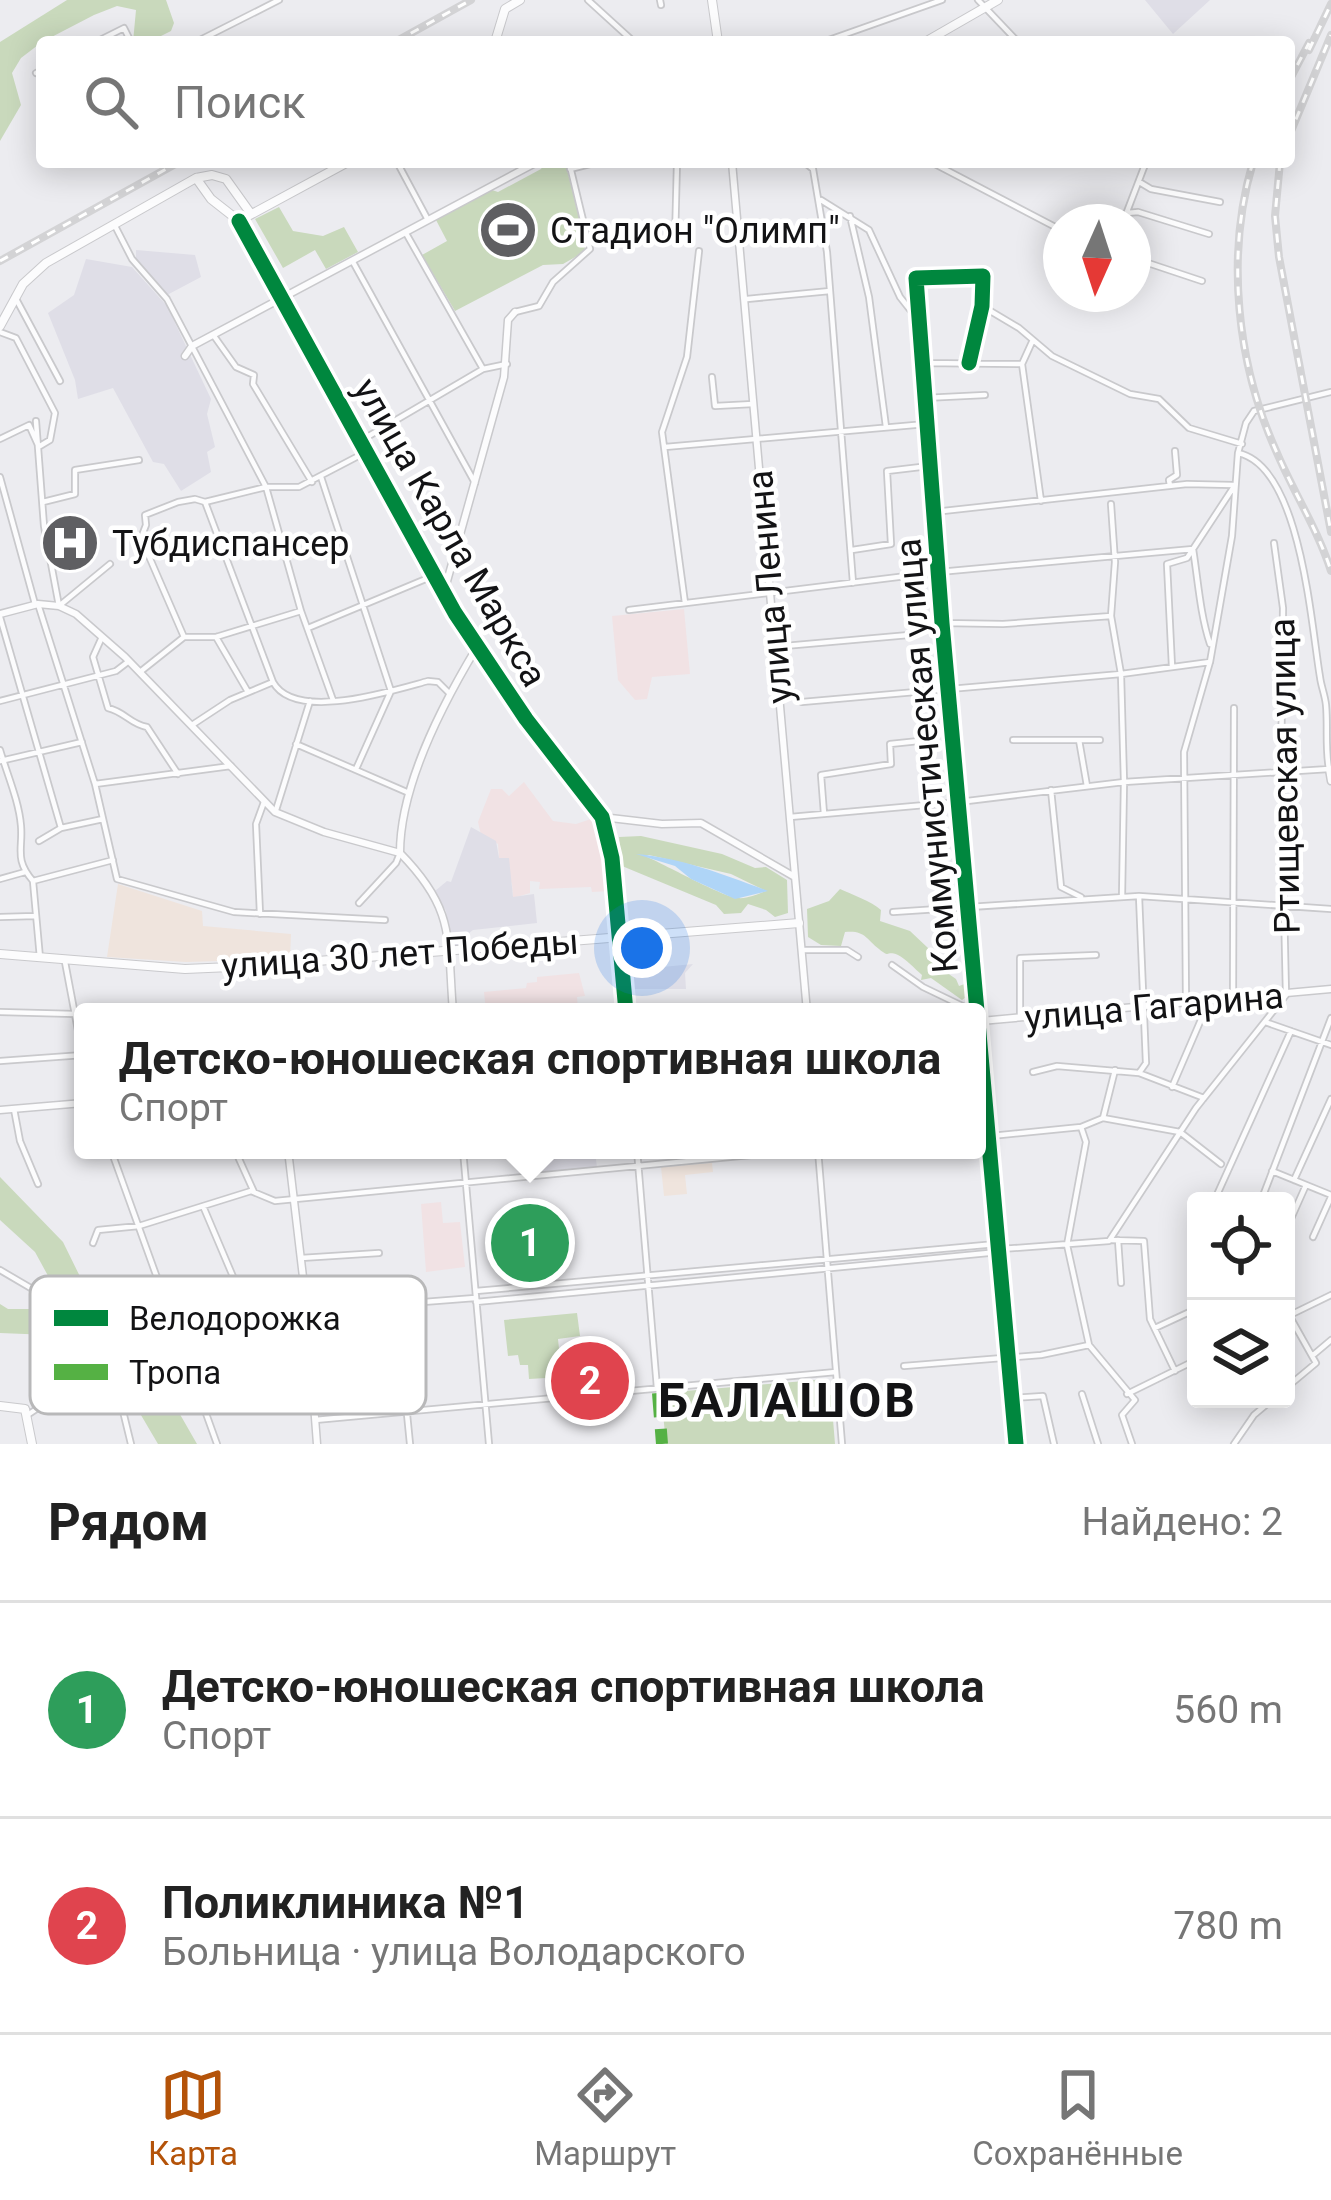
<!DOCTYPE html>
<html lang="ru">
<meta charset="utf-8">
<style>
:root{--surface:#fff;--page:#f6f6f6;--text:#222;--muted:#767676;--line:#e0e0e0;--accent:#b45309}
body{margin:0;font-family:Roboto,sans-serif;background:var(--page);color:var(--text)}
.controls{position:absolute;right:36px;bottom:36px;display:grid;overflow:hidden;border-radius:12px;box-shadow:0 6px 30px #0003}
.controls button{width:108px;height:108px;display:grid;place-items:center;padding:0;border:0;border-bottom:3px solid var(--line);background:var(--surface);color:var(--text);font:60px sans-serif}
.compass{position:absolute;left:1043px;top:204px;width:108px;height:108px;border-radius:50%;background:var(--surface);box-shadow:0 6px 30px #0003;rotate:183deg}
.you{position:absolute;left:642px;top:948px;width:42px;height:42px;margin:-30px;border:9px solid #fff;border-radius:50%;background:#1a73e8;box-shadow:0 0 0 18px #1a73e833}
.badge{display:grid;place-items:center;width:78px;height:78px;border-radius:50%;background:var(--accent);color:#fff;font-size:39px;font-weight:700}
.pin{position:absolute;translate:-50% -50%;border:6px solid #fff;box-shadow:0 3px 12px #0006}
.popup{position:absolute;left:74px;top:1003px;width:912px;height:156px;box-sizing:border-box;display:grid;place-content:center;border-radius:12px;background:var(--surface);filter:drop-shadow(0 3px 9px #0005);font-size:39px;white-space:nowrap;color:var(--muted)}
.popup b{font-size:45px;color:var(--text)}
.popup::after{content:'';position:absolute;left:50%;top:100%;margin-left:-24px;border:24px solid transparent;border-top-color:var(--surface)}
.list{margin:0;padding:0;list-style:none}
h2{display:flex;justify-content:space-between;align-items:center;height:156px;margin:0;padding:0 48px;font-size:51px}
h2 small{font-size:39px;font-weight:400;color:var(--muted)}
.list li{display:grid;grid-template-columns:78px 1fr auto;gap:36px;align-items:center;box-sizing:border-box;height:216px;padding:0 48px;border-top:3px solid var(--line)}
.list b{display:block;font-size:45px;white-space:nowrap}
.list p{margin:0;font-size:39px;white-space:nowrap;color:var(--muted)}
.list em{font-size:39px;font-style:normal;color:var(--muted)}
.icon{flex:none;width:66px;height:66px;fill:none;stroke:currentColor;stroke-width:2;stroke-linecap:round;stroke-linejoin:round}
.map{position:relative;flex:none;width:1331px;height:1444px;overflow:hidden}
.search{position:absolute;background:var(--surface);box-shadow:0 6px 30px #0003;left:36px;right:36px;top:36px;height:132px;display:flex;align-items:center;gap:30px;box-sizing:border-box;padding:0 42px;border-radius:12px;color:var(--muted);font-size:45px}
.sheet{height:588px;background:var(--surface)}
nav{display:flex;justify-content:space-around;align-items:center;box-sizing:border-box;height:168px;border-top:3px solid var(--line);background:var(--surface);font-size:33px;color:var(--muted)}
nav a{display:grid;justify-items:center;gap:6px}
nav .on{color:var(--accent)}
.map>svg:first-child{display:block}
.commercial{fill:#efe4dd}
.industrial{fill:#f1e2e4}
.built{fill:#dfdee7}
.green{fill:#c9d9bc;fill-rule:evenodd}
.water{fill:#afd5f7}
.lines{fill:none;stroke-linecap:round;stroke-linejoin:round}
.minor-casing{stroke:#c9c9cc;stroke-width:8}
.tertiary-casing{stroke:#c9c9cc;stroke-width:9}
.secondary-casing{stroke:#c9c9cc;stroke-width:10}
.minor{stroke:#fcfcfd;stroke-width:4.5}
.tertiary{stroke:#fcfcfd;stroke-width:6}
.secondary{stroke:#fcfcfd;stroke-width:8}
.rail-casing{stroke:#d3d3d5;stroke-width:8}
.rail{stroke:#fff;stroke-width:3;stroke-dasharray:9;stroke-linecap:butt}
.quiet{stroke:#55b144;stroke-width:12;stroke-dasharray:24 12;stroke-linecap:butt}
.cycleway-casing{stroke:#fff;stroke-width:22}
.cycleway{stroke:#00873e;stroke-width:15}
.labels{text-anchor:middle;stroke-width:9;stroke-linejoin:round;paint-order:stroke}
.poi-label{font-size:36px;fill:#131315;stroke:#fff;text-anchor:start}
.street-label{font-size:36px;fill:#131315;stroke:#fff}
.district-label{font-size:48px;font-weight:bold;letter-spacing:3px;fill:#131315;stroke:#fff}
.key{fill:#fff;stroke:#b8b8b9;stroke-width:3}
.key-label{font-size:33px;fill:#131315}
</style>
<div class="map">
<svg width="1331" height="1444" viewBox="0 0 1331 1444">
<rect width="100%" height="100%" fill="#ececf0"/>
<path class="commercial" d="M118,884L202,911L203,926L291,934L290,959L186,962L107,957Z
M712,1163L713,1172L685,1175L687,1194L664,1196L661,1167Z"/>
<path class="industrial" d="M684,609L690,674L652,677L647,699L635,700L618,680L612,616Z
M524,782L553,821L576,824L594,818L607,857L610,891L592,892L591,887L539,889L540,882L530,881V893L513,898L512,884L499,858L498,844L481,835L478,822L491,789H502L509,796Z
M579,973L585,996L577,997L578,1012H486L484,992L526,988L527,983L537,982V977Z
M441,1202L443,1223L460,1222L465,1267L426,1272L421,1204Z"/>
<path class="built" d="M1145,0H1210L1173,34Z
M136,250L195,255L201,277L167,295L136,260Z
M86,259L132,267L167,306L211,399L207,414L215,447L207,452L211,472L181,491L164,464L153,462L113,388L78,399L75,380L48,313L74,295Z
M471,827L496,841L499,858H509L513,897L534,894L537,923L473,930L469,933L470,945L450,947L446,911L435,891L447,881L451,882Z
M660,951L662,967L693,964L685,973L686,989H633L629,953Z
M533,1150H595L597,1168L535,1174Z"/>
<path class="green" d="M67,0H166L174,23L171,31L149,42H133L136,10L117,6L94,15L42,42L21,58L12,73L21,105L0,141V42Z
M545,162H565L586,242L584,252L563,264L543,265L455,311L422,255L447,241L436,220L492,190L498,192L541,169Z
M279,207L293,231L323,236L344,227L358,252L326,269L315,250L283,268L255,219Z
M641,836L722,854L755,868L766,867L787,880L788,913L775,917L766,910L748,904L741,913L724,914L716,905L622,866L619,837ZM649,855L731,874L766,891C758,894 747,899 738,898C725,898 662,863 645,856Z
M840,889C853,895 871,901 881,910L880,921L910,931L928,948L927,959L956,979L959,986L970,982L974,991L962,1000L931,978L921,980L922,975C915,969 906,959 898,955C885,950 891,959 879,949C866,939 865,930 845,932L841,946L821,945L808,937L807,909L829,901Z
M0,1177L63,1242L93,1303L150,1362L197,1444H158L128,1393L77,1368L98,1365L99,1349C88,1341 68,1338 63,1326L99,1329L103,1325L84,1323L65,1307L34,1316L37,1322L53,1328L50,1335L0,1333V1304L8,1309H45L58,1294L35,1252L0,1220Z
M552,1223L555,1258L509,1262L505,1228Z
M577,1313L580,1336L558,1339L563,1388L547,1390L546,1378L529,1379L528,1365H520L518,1355L508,1356L504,1320Z
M817,1380L818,1396L831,1395L835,1444H666L661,1393Z"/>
<path class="water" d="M636,854C682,858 725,875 768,891L735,899L691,879L675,866Z"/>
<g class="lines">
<defs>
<path id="minor" d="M588,0L634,42
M660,0L661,5
M978,0L1018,42
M96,42L124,28L131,42
M196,42L279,0
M823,42L942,0
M36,73L42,70
M397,162L428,220
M804,162L813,169L827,252L853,583
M931,162L1061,230
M570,169L598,162
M1141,183L1151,189L1220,202
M821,200L869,230L900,297L919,321
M1127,213L1138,212L1209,234
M850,216L869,297L886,427
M1123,222L1146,162
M114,224L132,259L167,299L266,487L301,611L333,700
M407,235L483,369
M675,240L677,162
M1133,258L1202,281
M353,262L475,483
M15,297L60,381
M747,299L830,291
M982,306L1019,328L1052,356L1130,394L1159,399L1189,428L1242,444
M515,312L539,306L553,282L590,249L569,162
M0,332L16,338L55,413L50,440L40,446
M214,336L236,367L254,375L253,384L312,482
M1032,342L1022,364L1041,501
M921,363L1022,364
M969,363L982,306L983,276L916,278L942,623L979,1021
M712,377L715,406L753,404
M924,398L985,395
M36,421L44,526L59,606
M0,439L29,425L38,445
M362,440L483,369L507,364
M665,447L926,424
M0,477L35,604
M321,477L391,691L356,769
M1170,486L1169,480L1177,475L1175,451
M43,502L75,494V470L139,460
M205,502L273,682C295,722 391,691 428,681L438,682L449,693
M1111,504L1115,562L1111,616L1121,674L1124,782L1122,897
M934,512L1187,484L1233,485
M852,550L891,544L887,471L929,466
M685,603L662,432L687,357L699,251
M38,604L95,784L117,879L234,912L385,920
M59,606L110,564
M629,610L939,572L1193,549
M0,617L61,828
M943,623L1003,624L1111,616
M308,628L433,576
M102,637L93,657L108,708C125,712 130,724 147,727L178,774
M184,637L141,538L146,525L145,515L178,502L195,499L205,502L266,487H299L368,451
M216,637L248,692
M1210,644C1200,614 1198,580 1193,549L1235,485
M773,647L909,635
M1172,667L1167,564L1187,558L1193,549
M140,672L184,637H216L301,611
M0,701L116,671L129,661
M802,702L1121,674L1210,662
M192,725L230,700L273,682
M1013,740H1100
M1079,740L1087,786
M296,744L409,793
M0,750C7,774 19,801 21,826C23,849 14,859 33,881L40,958
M0,761L82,742
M95,784L231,766
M1051,790L1061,887L1081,897
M276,810L310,701
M824,814L821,775L891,764L890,744L919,741
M790,817L959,802L1124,782L1329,769C1325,747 1328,726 1326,705C1325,695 1321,686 1320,677C1311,625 1301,466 1238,453
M39,841L61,828L103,819
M0,879L25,872
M33,881L113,860
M359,903L396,863L400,853
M893,912L1139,896L1331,909
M260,914L256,824L264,802
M0,917L35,916
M619,937L626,1012
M802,950H847L858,957
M65,962L83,1057
M892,965L923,987L975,1012
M1233,999L1234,708
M1186,1002L1184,752L1210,662L1232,536L1238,453L1246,423L1254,411L1331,392
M0,1012L75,1014
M1020,1017V958L1096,955
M1265,1022L1331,1045
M0,1061L83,1055
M1115,1070L1103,1118L1081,1127L1086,1142L1067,1245L1089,1345L1135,1400L1122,1415L1132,1444
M1033,1072L1057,1066L1139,1073L1204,1098
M1139,1073L1146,1063L1139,896
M1172,1087L1209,1001
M14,1109L20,1141L38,1184
M1103,1118L1180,1132L1221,1164
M991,1136L1081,1127
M111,1150L217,1444
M235,1150L254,1192
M463,1150L489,1444
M637,1150L657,1388
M818,1150L842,1444
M1272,1171L1331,1195
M1294,1180L1331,1099
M1216,1197L1291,1031
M1261,1201L1331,1018
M203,1206L271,1366
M1286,1230L1306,1185
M1313,1237L1331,1197
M1111,1240L1144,1241L1150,1319L1175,1371
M1118,1240L1121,1283
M93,1243L98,1230L139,1226L251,1191L275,1201L802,1150
M1001,1249L1109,1241L1196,1108L1286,995L1281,772L1283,608L1274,543
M301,1258L379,1253
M0,1270L41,1294
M476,1291L996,1244
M476,1302L999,1252
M307,1311L475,1298
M1289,1315L1312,1356
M1286,1317L1331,1295
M1155,1328L1196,1309
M904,1366L1041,1355L1089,1345
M199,1388L277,1364L310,1362
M1286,1388L1316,1363L1312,1356L1331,1340
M1082,1394L1098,1444
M1127,1394L1196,1360
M1014,1398L1043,1396L1054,1444
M29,1414L41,1406L122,1407L131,1444
M407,1414L410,1444
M315,1420L836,1372
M1234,1444L1254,1415L1273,1399"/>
<path id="tertiary" d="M732,162L807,1012
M239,221L455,613L526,719L602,817L612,858L619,937
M185,356L192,346L537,162
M444,592L504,377L508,320L515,312
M0,614L38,604L59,606L76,614L125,657L275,812L324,832L400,853
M1329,769L1331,781
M602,817L662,824L701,823L793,876
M453,1012C447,938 456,910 400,853C400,785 442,705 477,647
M979,1021L1016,1444
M981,1021L1331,989
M0,1110L83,1103
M977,1137L990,1136
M288,1150L307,1311L317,1444"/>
<path id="secondary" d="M712,0L718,42
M495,42L505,9L520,0
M925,42L998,0
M196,178L211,199L239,221L348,162
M0,326L23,284L46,263L196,178L212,175L226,179L251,214
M0,954L185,969L254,966L799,923
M0,1406L25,1409L32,1444"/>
</defs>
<use href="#minor" class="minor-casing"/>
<use href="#tertiary" class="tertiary-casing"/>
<use href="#secondary" class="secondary-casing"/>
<use href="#minor" class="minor"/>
<use href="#tertiary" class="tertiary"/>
<use href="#secondary" class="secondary"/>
<defs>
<path id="rail" d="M395,42L471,0
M1309,50L1331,4
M1289,81L1309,43
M1289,136L1331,35
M1253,162C1225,256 1237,365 1277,453C1294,493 1318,530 1331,571
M1280,162L1275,216L1279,257L1331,532
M0,261L179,162"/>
</defs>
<use href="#rail" class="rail-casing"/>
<use href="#rail" class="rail"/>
<path class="quiet" d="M658,1393L662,1444"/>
<defs>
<path id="cycleway" d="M239,221L455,613L526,719L602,817L612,858L626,1012
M969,363L982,306L983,276L916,278L942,623L1016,1444"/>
</defs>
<use href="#cycleway" class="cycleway-casing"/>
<use href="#cycleway" class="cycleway"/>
</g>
<defs>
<symbol id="stadium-disc" viewBox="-11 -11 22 22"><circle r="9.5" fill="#5f5f62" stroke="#fff"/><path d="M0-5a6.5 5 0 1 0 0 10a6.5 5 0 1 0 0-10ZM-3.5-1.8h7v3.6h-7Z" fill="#fff"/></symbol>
<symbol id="hospital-disc" viewBox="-11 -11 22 22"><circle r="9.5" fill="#5f5f62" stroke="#fff"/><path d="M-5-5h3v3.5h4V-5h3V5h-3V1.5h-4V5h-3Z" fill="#fff"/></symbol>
</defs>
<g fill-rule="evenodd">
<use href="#stadium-disc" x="475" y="197" width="66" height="66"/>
<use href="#hospital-disc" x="37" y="510" width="66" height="66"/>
</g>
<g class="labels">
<g class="poi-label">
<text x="550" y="243">Стадион "Олимп"</text>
<text x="112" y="556">Тубдиспансер</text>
</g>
<g class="street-label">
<text transform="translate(451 532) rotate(60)" y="13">улица Карла Маркса</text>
<text transform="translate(769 587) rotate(-95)" y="13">улица Ленина</text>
<text transform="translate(926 756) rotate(-95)" y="13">Коммунистическая улица</text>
<text transform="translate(1284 776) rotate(-91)" y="13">Ртищевская улица</text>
<text transform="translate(400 953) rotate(-4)" y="13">улица 30 лет Победы</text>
<text transform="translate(1154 1006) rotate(-5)" y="13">улица Гагарина</text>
</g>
<g class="district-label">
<text x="788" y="1417">БАЛАШОВ</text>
</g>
</g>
<rect x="30" y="1276" width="396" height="138" rx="18" class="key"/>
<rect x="54" y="1310" width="54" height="16" fill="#00873e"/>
<rect x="54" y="1364" width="54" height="16" fill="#55b144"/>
<g class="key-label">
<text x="129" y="1330">Велодорожка</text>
<text x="129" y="1384">Тропа</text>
</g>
</svg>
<div class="controls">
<button><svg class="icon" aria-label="locate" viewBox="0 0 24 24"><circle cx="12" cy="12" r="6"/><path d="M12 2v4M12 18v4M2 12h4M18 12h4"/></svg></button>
<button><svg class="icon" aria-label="layers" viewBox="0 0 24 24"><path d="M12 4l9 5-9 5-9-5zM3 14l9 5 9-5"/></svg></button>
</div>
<svg class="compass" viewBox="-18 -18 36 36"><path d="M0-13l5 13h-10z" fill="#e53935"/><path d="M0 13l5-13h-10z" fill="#767676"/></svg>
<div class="you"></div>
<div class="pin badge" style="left:530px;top:1243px;background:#2e9e5b">1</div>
<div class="popup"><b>Детско-юношеская спортивная школа</b>Спорт</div>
<div class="pin badge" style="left:590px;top:1381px;background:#e0444e">2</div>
<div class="search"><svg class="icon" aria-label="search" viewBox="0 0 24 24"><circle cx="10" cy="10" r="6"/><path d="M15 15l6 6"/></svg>Поиск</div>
</div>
<section class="sheet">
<h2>Рядом<small>Найдено: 2</small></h2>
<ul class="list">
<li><span class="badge" style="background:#2e9e5b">1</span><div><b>Детско-юношеская спортивная школа</b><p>Спорт</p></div><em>560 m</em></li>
<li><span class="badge" style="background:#e0444e">2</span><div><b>Поликлиника №1</b><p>Больница · улица Володарского</p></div><em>780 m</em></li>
</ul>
</section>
<nav>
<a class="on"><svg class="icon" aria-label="map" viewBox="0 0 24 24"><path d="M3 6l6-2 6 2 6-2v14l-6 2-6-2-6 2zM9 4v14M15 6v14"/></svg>Карта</a>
<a><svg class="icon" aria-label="directions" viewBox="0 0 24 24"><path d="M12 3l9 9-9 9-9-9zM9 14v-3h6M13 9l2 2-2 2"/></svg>Маршрут</a>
<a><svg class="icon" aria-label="saved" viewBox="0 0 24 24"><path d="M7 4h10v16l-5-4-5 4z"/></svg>Сохранённые</a>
</nav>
